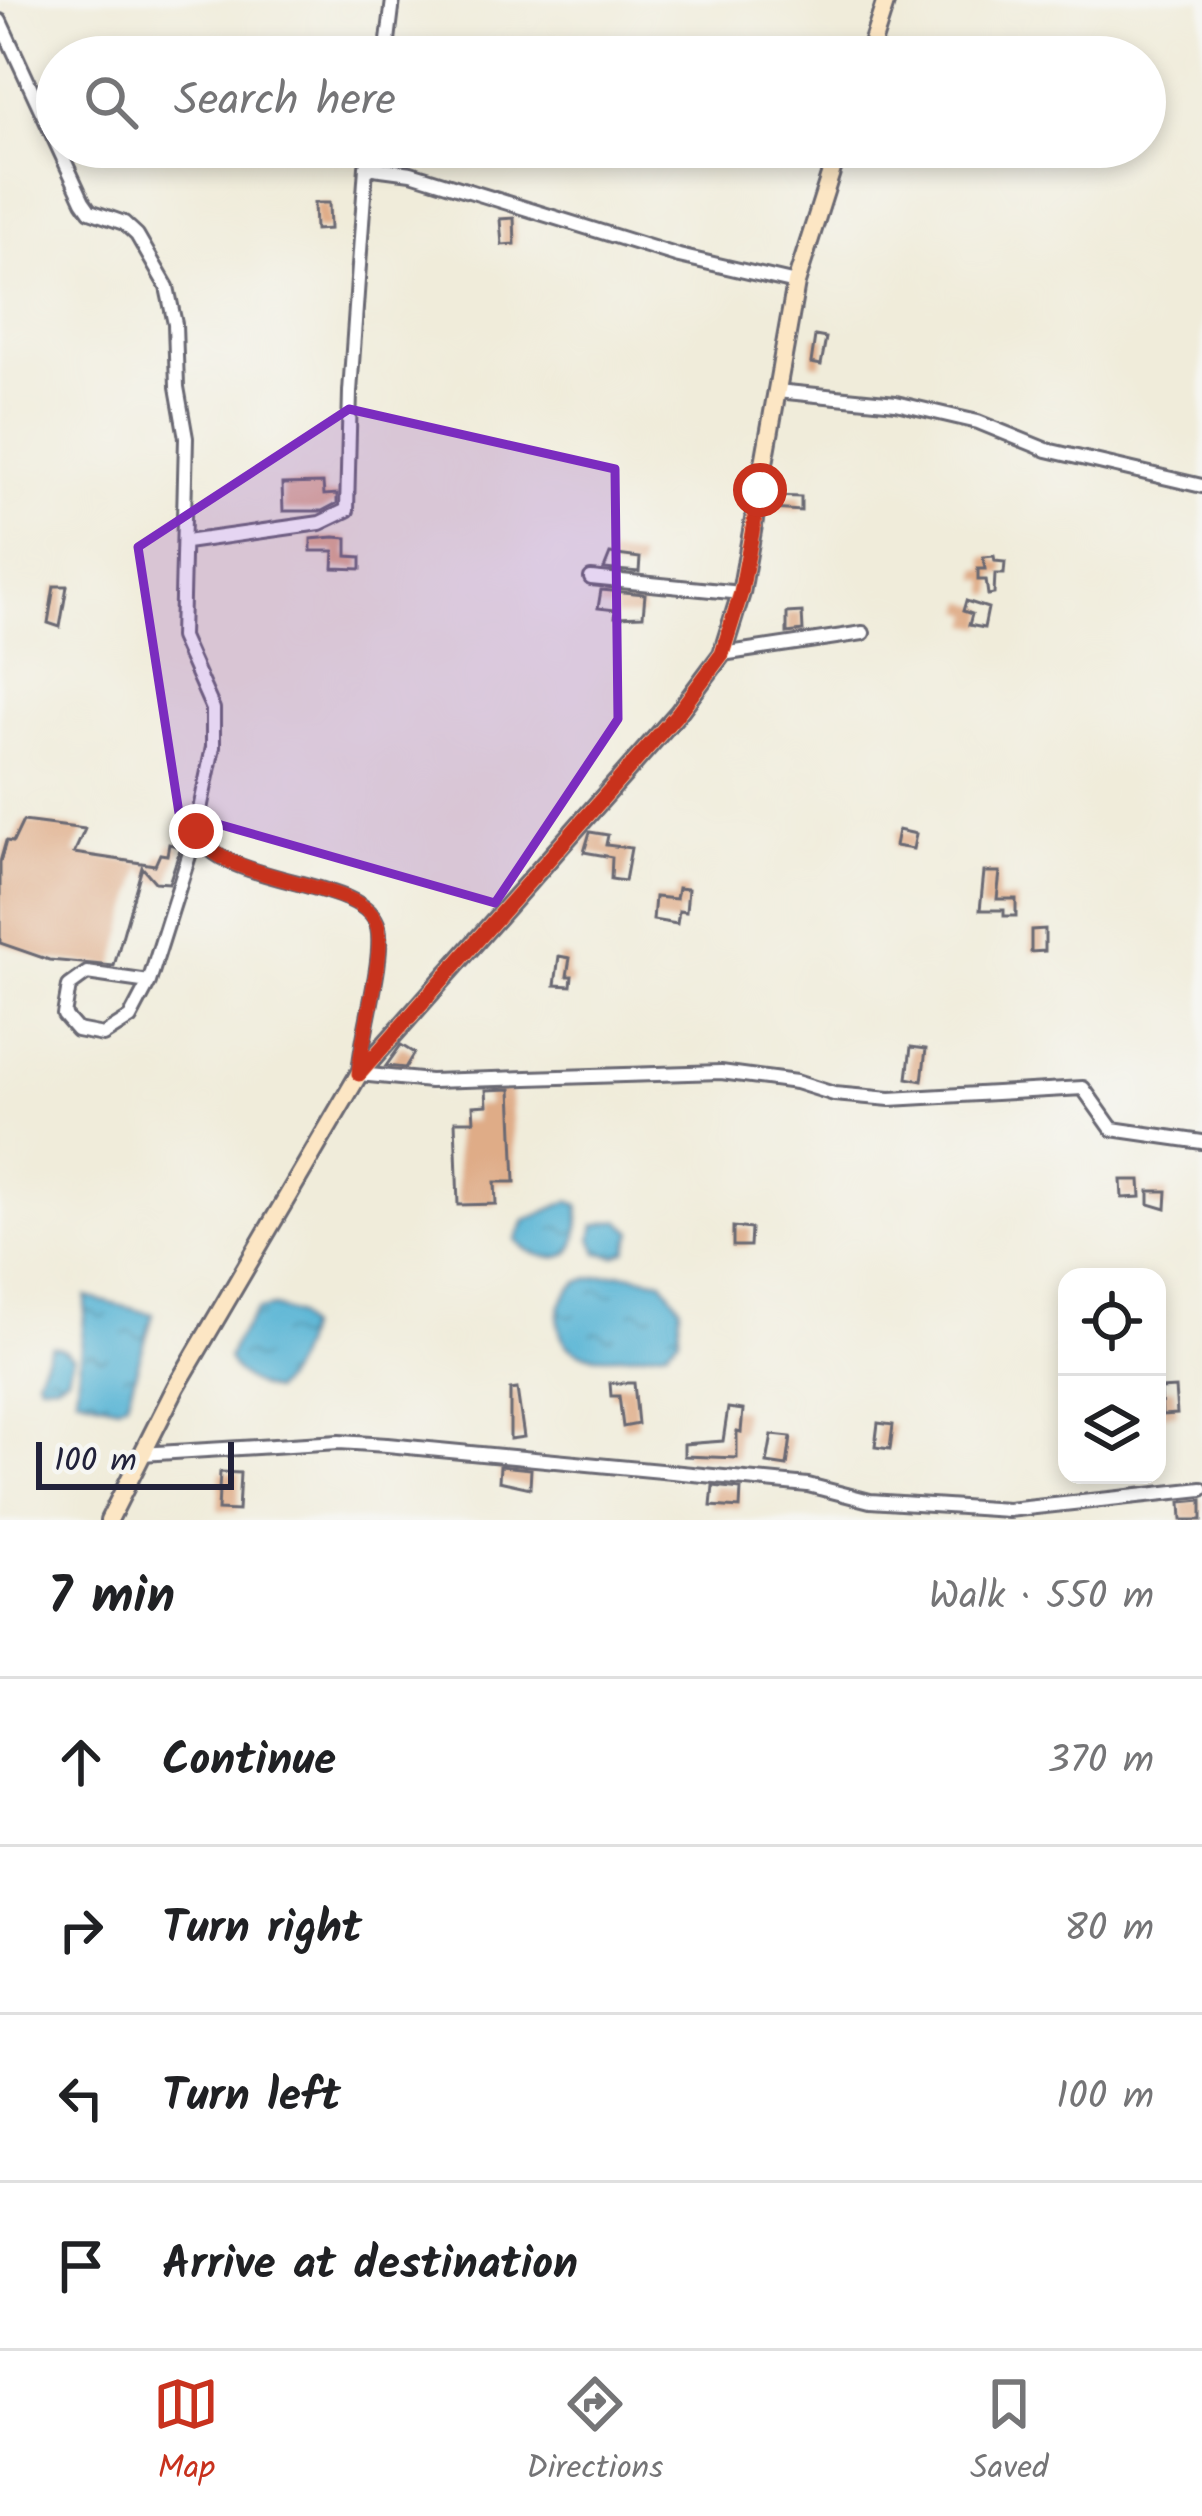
<!DOCTYPE html>
<meta charset="utf-8">
<style>
:root{--surface:#fff;--page:#f2f2f2;--text:#202124;--muted:#757577;--line:#e0e0e0;--accent:#c8321e}
body{margin:0;font-family:Kalam,sans-serif;background:var(--page);color:var(--text)}
.controls{position:absolute;right:36px;bottom:36px;display:grid;overflow:hidden;border-radius:24px;box-shadow:0 6px 18px #0003}
.controls button{width:108px;height:108px;display:grid;place-items:center;padding:0;border:0;border-bottom:3px solid var(--line);background:var(--surface);color:var(--text);font:60px sans-serif}
.scale{position:absolute;left:36px;bottom:30px;width:198px;box-sizing:border-box;padding-left:12px;border:6px solid #22223b;border-top:0;font-size:33px;line-height:42px;white-space:nowrap;color:#22223b;-webkit-text-stroke:9px #f6f6f2;paint-order:stroke}
.stop{position:absolute;width:36px;height:36px;margin:-27px;border:9px solid #c8321e;border-radius:50%;background:#fff}
.stop.end{background:#c8321e;border-color:#fff;box-shadow:0 3px 12px #0008}
.list{margin:0;padding:0;list-style:none}
h2{display:flex;justify-content:space-between;align-items:center;height:156px;margin:0;padding:0 48px;font-size:51px}
h2 small{font-size:39px;font-weight:400;color:var(--muted)}
.list li{display:grid;grid-template-columns:78px 1fr auto;gap:36px;align-items:center;box-sizing:border-box;height:168px;padding:0 48px;border-top:3px solid var(--line)}
.list b{display:block;font-size:45px;white-space:nowrap}
.list em{font-size:39px;font-style:normal;color:var(--muted)}
.icon{flex:none;width:66px;height:66px;fill:none;stroke:currentColor;stroke-width:2;stroke-linecap:round;stroke-linejoin:round}
.map{position:relative;flex:none;width:1202px;height:1520px;overflow:hidden}
.search{position:absolute;background:var(--surface);box-shadow:0 6px 18px #0003;left:36px;right:36px;top:36px;height:132px;display:flex;align-items:center;gap:30px;box-sizing:border-box;padding:0 42px;border-radius:66px;color:var(--muted);font-size:45px}
.sheet{height:828px;background:var(--surface)}
nav{display:flex;justify-content:space-around;align-items:center;box-sizing:border-box;height:168px;border-top:3px solid var(--line);background:var(--surface);font-size:33px;color:var(--muted)}
nav a{display:grid;justify-items:center;gap:6px}
nav .on{color:var(--accent)}
.map>svg:first-child{display:block}
.water{fill:url(#water-ripples);stroke:#3c6a88;stroke-width:3}
.building{fill:#dfac87}
.lines{fill:none;stroke-linecap:round;stroke-linejoin:round}
.street-casing{stroke:#6a6973;stroke-width:18}
.secondary-casing{stroke:#6a6973;stroke-width:22}
.street{stroke:#fff;stroke-width:12}
.secondary{stroke:#fce6c4;stroke-width:16}
.route{stroke:#c8321e;stroke-width:15}
.marked{fill:#7b2cbf;fill-opacity:0.2;stroke:#7b2cbf;stroke-width:9;stroke-linejoin:round}
</style>
<div class="map">
<svg width="1202" height="1520" viewBox="0 0 1202 1520">
<defs>
<pattern id="water-ripples" width="26" height="14" patternUnits="userSpaceOnUse" patternTransform="scale(3)"><rect width="26" height="14" fill="#55b3d4"/><path d="M2 4q2-2 4 0t4 0M15 11q2-2 4 0t4 0" fill="none" stroke="#4691ad"/></pattern>
</defs>
<rect width="100%" height="100%" fill="#f6f6f2"/>
<filter id="ink" filterUnits="userSpaceOnUse"><feTurbulence type="fractalNoise" baseFrequency=".00833" numOctaves="2"/><feDisplacementMap in="SourceGraphic" scale="24" xChannelSelector="R" yChannelSelector="G"/><feConvolveMatrix kernelMatrix="1 2 1 2 8 2 1 2 1" color-interpolation-filters="sRGB"/></filter>
<filter id="wash" filterUnits="userSpaceOnUse"><feTurbulence type="fractalNoise" baseFrequency=".004" numOctaves="4" result="noise"/><feDisplacementMap in="SourceGraphic" scale="48" xChannelSelector="R" yChannelSelector="G"/><feGaussianBlur stdDeviation="2.7" result="paint"/><feColorMatrix in="noise" values="0 0 0 0 0 0 0 0 0 0 0 0 0 0 0 0 0 1.4 0 .05"/><feComposite in="paint" operator="in"/></filter>
<g filter="url(#wash)">
<rect width="100%" height="100%" fill="#f0ecda"/>
<path class="water" d="M569,1201L579,1205C579,1227 581,1261 550,1257C534,1255 527,1252 516,1240L525,1221Z
M619,1220L633,1232L627,1250L615,1256L598,1253L592,1238L595,1225Z
M621,1273L662,1280L680,1306L679,1337L666,1350C640,1353 607,1361 581,1353C551,1343 553,1301 576,1284C588,1276 607,1276 621,1273Z
M86,1297L153,1314L127,1401L118,1406L76,1396Z
M274,1307L297,1315L305,1328C300,1351 291,1376 272,1391C252,1385 239,1378 228,1359L234,1343L257,1310Z
M51,1346L61,1348L73,1357L67,1376L56,1383H40L37,1378Z"/>
<g id="blocks">
<path class="building" d="M314,203H329L330,229L315,230Z
M514,218L515,244L502,245L500,219Z
M815,336L826,338L821,365L811,363Z
M323,483L324,495L337,494V503L322,511H283L282,484Z
M772,496L801,497V511L772,509Z
M334,537L347,538V556L361,557V569L333,568L334,551H311V539Z
M610,554L640,558L639,572L604,569Z
M994,556L995,561L1005,562L1004,574H995L994,594L988,595L986,580H978V569H985L983,557Z
M54,586H67L60,627L48,623Z
M601,590L645,594L643,616L615,617L616,610L598,608Z
M966,601L988,608L984,628L969,625L972,614L963,611Z
M802,612L803,631L787,633V613Z
M23,821L85,829L74,853L155,865L160,854L167,855L169,844L181,847L169,883L155,882L142,867L114,966L49,960L0,943V862L6,841L13,842Z
M898,830L916,834L913,849L895,846Z
M590,832L608,835L606,845L631,848L625,881L611,879L612,857L584,852Z
M984,872H1000L997,899H1016V916H1004V910H980Z
M678,888L688,889L686,912L679,911L677,924L653,920L655,897L676,899Z
M1045,929V951L1031,952V930Z
M559,956L570,958L567,976H572L571,986L555,985Z
M401,1045L414,1053L405,1068L386,1066Z
M911,1047L926,1049L922,1081L907,1078Z
M511,1089L515,1182H495L496,1204L458,1205L455,1121H474L473,1106L487,1105L486,1090Z
M1121,1180H1140L1141,1197L1122,1198Z
M1149,1191H1167L1166,1209L1149,1204Z
M733,1227L751,1229L750,1246H733Z
M610,1383H634L638,1424L623,1427L619,1396H611Z
M1175,1388L1177,1414L1162,1415L1161,1389Z
M517,1389L524,1437L510,1439V1390Z
M728,1408L743,1410L741,1432L737,1431V1458L684,1456V1444L723,1441Z
M878,1423L893,1425L890,1449L875,1447Z
M772,1435L791,1437L787,1466L767,1463Z
M500,1466L531,1469L530,1488L499,1481Z
M220,1472L240,1473L238,1511L218,1510Z
M713,1486L741,1489L740,1508L711,1506Z
M1202,1500V1520H1182L1181,1502Z"/>
</g>
</g>
<g filter="url(#ink)">
<use href="#blocks" fill-opacity="0" stroke="#6a6973" stroke-width="3"/>
<g class="lines">
<defs>
<path id="street" d="M0,21L83,201L90,211L124,223L137,235L167,287L175,324L177,387L186,438L181,637L213,709V747L193,843L149,982L130,1018L103,1035L77,1030L64,1015L69,986L87,973L149,982
M386,57L393,0
M366,167L411,173L679,256L796,283
M777,391L896,403L978,422L1047,450L1202,486
M186,542L320,523L347,510L350,392L366,167L371,147
M591,578L741,593
M722,654L863,633
M196,832C223,888 367,877 378,927C385,960 361,1034 359,1074L430,1081L721,1072L796,1082L834,1094L890,1099L1083,1088L1112,1129L1202,1142
M141,1454L339,1442L387,1445L808,1485L870,1501L1008,1510L1202,1489"/>
<path id="secondary" d="M868,57L886,0
M109,1520L176,1387L359,1074L678,713L722,654L741,593L796,283L839,147"/>
</defs>
<use href="#street" class="street-casing"/>
<use href="#secondary" class="secondary-casing"/>
<use href="#street" class="street"/>
<use href="#secondary" class="secondary"/>
</g>
</g>
<g class="lines" filter="url(#ink)">
<path class="route" d="M196,831C223,888 366,877 378,927C385,958 361,1035 359,1074L678,713L722,654L741,593L760,490"/>
</g>
<path class="marked" d="M349,409L615,469L618,719L495,903L179,813L138,547Z"/>
</svg>
<div class="controls">
<button><svg class="icon" aria-label="locate" viewBox="0 0 24 24"><circle cx="12" cy="12" r="6"/><path d="M12 2v4M12 18v4M2 12h4M18 12h4"/></svg></button>
<button><svg class="icon" aria-label="layers" viewBox="0 0 24 24"><path d="M12 4l9 5-9 5-9-5zM3 14l9 5 9-5"/></svg></button>
</div>
<div class="scale">100 m</div>
<div class="stop" style="left:760px;top:490px"></div>
<div class="stop end" style="left:196px;top:831px"></div>
<div class="search"><svg class="icon" aria-label="search" viewBox="0 0 24 24"><circle cx="10" cy="10" r="6"/><path d="M15 15l6 6"/></svg>Search here</div>
</div>
<section class="sheet">
<h2>7 min<small>Walk · 550 m</small></h2>
<ul class="list">
<li><svg class="icon" aria-label="ahead" viewBox="0 0 24 24"><path d="M12 20V5M6 11l6-6 6 6"/></svg><div><b>Continue</b></div><em>370 m</em></li>
<li><svg class="icon" aria-label="right" viewBox="0 0 24 24"><path d="M7 20v-9h11M14 6l5 5-5 5"/></svg><div><b>Turn right</b></div><em>80 m</em></li>
<li><svg class="icon" aria-label="left" viewBox="0 0 24 24"><path d="M17 20v-9H6M10 6l-5 5 5 5"/></svg><div><b>Turn left</b></div><em>100 m</em></li>
<li><svg class="icon" aria-label="arrive" viewBox="0 0 24 24"><path d="M6 21V4h12l-3 4 3 4H6"/></svg><div><b>Arrive at destination</b></div></li>
</ul>
</section>
<nav>
<a class="on"><svg class="icon" aria-label="map" viewBox="0 0 24 24"><path d="M3 6l6-2 6 2 6-2v14l-6 2-6-2-6 2zM9 4v14M15 6v14"/></svg>Map</a>
<a><svg class="icon" aria-label="directions" viewBox="0 0 24 24"><path d="M12 3l9 9-9 9-9-9zM9 14v-3h6M13 9l2 2-2 2"/></svg>Directions</a>
<a><svg class="icon" aria-label="saved" viewBox="0 0 24 24"><path d="M7 4h10v16l-5-4-5 4z"/></svg>Saved</a>
</nav>
